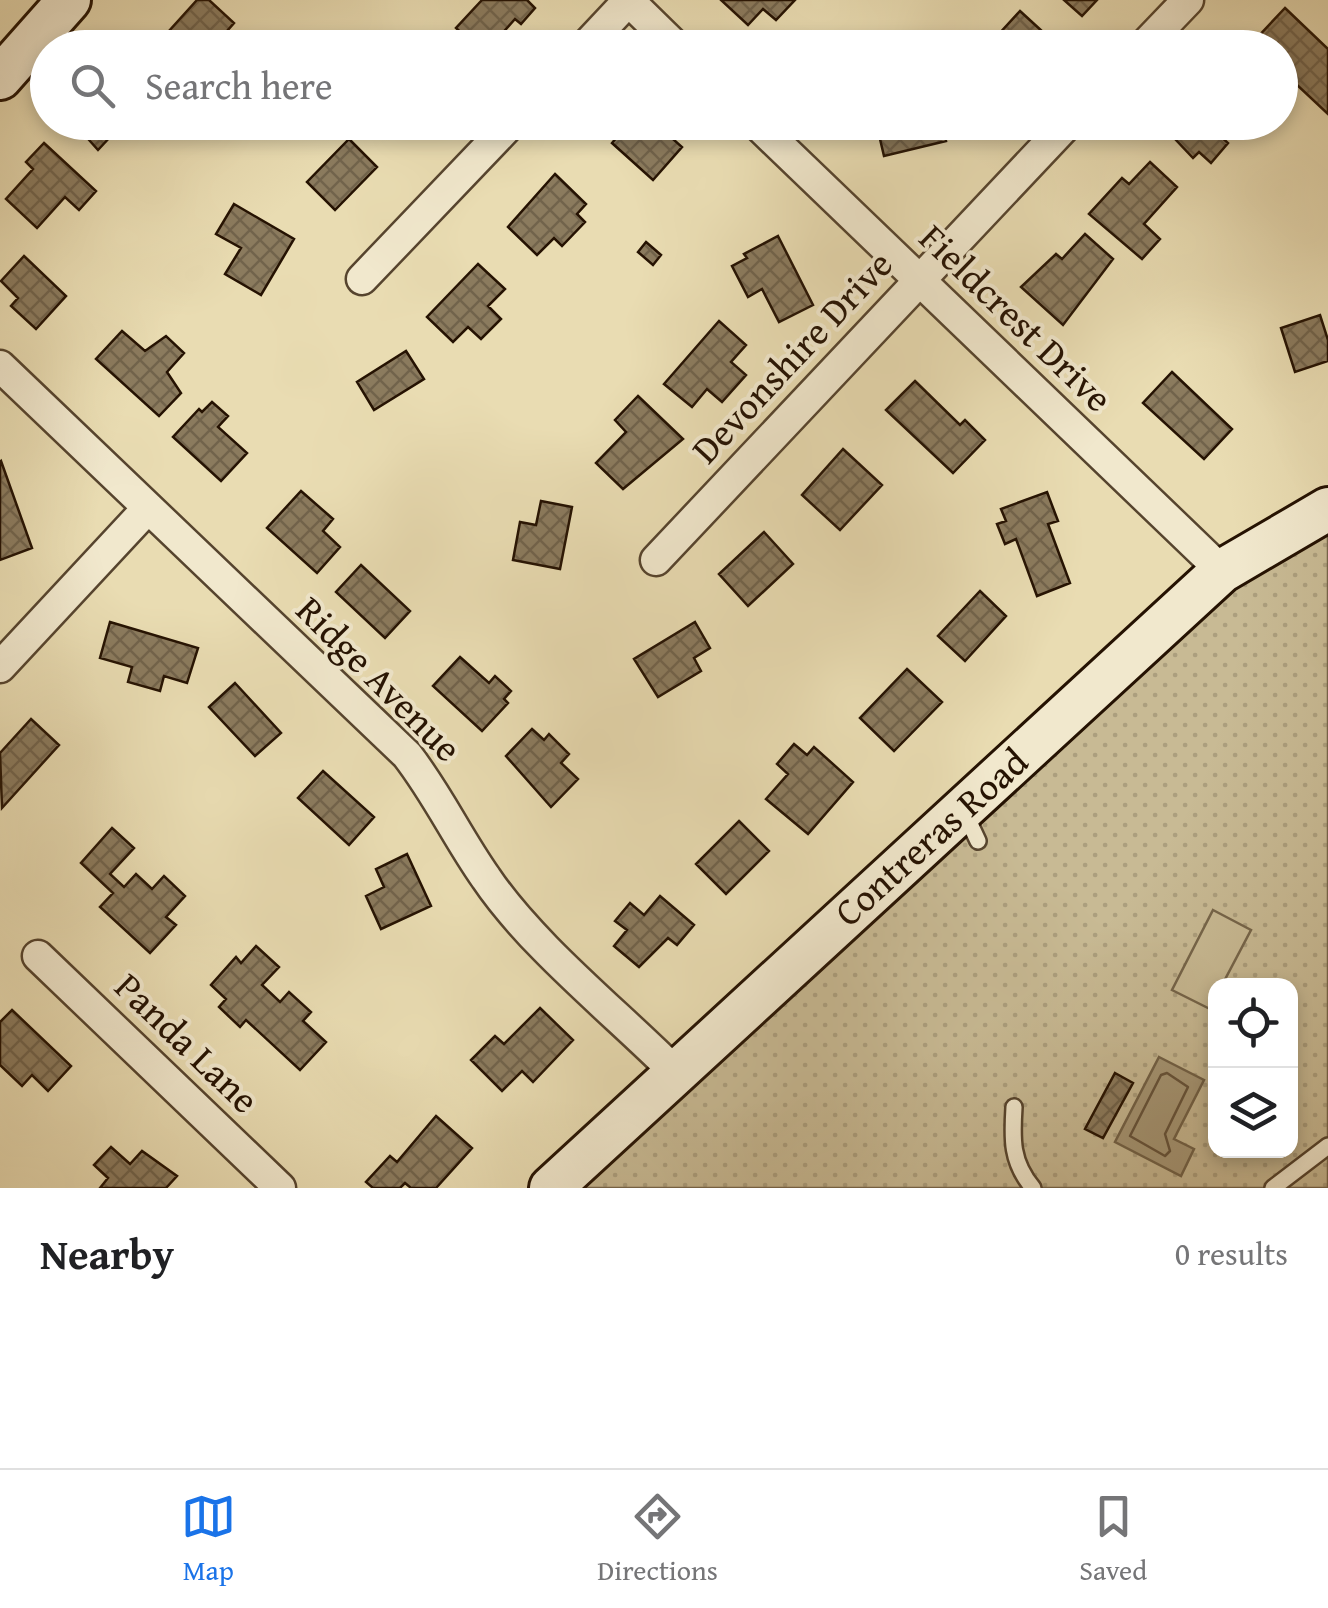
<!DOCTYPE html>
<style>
:root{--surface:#fff;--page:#f2f2f2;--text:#202124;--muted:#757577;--line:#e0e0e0;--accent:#1a73e8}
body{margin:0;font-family:"Gentium Book Plus",serif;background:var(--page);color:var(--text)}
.controls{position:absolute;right:30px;bottom:30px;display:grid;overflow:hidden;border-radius:20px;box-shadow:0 5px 15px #0003}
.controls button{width:90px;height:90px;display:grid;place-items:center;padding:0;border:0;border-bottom:2px solid var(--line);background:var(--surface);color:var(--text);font:50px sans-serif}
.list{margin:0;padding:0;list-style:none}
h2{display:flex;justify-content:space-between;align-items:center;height:130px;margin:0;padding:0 40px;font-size:42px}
h2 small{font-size:32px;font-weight:400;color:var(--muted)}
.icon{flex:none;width:55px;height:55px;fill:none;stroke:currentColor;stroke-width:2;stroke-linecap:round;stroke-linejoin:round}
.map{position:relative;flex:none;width:1328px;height:1188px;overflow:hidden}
.search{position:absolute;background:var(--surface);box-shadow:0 5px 15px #0003;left:30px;right:30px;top:30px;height:110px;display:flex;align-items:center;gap:25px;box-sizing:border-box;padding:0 35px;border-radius:55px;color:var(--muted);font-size:38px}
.sheet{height:280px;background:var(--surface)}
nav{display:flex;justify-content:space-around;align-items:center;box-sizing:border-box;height:140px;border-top:2px solid var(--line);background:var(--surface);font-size:28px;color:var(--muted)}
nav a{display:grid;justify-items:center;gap:5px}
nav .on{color:var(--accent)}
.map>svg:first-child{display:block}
.green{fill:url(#green-dots);stroke:#76664b;stroke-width:2.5;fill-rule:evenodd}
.pitch{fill:#c8ba94;stroke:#76664b;stroke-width:2.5}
.water{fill:#a69776;stroke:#726248;stroke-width:2.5}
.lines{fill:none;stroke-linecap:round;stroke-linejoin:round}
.shore{stroke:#66543c;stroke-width:2.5}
.building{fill:url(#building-cross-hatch);stroke:#251202;stroke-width:2.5}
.lane-casing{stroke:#56442e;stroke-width:20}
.street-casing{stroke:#56442e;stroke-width:35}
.secondary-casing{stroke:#251202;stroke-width:48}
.lane{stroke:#f1e8cd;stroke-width:15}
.street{stroke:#f1e8cd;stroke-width:30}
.secondary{stroke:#f1e8cd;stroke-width:42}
.labels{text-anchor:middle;stroke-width:8;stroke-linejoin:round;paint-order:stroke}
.street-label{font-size:38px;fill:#251202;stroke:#f1e8cd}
</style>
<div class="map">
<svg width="1328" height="1188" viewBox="0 0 1328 1188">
<defs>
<pattern id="green-dots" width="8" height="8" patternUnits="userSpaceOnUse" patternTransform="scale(2.5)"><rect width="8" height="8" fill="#c8ba94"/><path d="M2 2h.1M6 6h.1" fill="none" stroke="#ac9f7e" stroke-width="1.8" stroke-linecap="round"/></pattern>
<pattern id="building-cross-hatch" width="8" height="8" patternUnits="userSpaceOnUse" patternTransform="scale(2.5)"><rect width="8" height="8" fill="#8b7b5e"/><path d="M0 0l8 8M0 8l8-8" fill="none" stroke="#71634b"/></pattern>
</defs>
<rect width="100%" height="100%" fill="#e9dcb2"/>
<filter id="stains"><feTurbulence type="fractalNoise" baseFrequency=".002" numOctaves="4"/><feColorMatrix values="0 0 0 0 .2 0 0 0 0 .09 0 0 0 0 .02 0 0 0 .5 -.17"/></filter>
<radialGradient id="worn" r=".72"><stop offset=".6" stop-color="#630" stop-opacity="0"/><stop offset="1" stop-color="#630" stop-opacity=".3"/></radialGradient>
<path class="green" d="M1328,520V1188H571L1204,604ZM1216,986H1290V1150H1216Z"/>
<path class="pitch" d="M1213,910L1251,930L1222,985L1216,986L1210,1009L1172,990Z"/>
<path class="water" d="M1159,1057L1204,1080L1174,1139L1194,1149L1181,1176L1115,1142Z"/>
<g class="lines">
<path class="shore" d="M1167,1073L1188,1087L1165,1134L1170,1151L1165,1156L1130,1136L1161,1075Z"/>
</g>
<path class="building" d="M197,0H209L234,23L212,48H164L159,42Z
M482,0H527L535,8L521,24L515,19L489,48H477L456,28Z
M721,0H795L776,20L763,9L748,25Z
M1064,0H1097L1082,16Z
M1285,8L1328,49V114L1280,69V48H1258L1253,42Z
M1020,11L1056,44L986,48Z
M73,122H124L98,150Z
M611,122H654L682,147L653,180L612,143L621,132Z
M876,122H942L946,141L884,156Z
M1159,122H1227L1217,133L1228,143L1211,163L1199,152L1193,158Z
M349,139L377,167L335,210L307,182Z
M44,143L96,191L79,210L65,197L37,228L6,199L33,169L26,162Z
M1150,162L1177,187L1144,224L1160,239L1142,259L1089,214L1122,178L1129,184Z
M555,174L586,204L577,214L585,222L562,246L554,238L537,255L508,227Z
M234,204L294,239L261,295L225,274L241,248L216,234Z
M1085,234L1113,259L1063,325L1021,287L1056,254L1062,259Z
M778,236L813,305L779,322L762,289L748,297L732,266L747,258L744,254Z
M646,242L661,255L653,265L638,252Z
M24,256L66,296L36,329L11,306L18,298L1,281Z
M478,264L505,289L488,306L501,319L481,339L468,327L453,342L427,317Z
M1320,315L1328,340V361L1295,372L1281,328Z
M719,321L746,345L731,362L746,375L722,402L707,389L692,407L664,384Z
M122,331L145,351L166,336L184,353L167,372L181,393L159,416L96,359Z
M406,351L424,379L374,410L357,382Z
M1172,372L1232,429L1204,459L1143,403Z
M915,381L960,425L965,420L985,440L953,473L886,410Z
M638,396L683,439L623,489L596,463L626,432L615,420Z
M212,402L228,416L218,427L247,453L221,481L173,437L199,409L202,412Z
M843,449L882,485L840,530L802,495Z
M1,461L32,548L0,560V462Z
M301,491L333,519L323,531L340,547L317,573L267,528Z
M1047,492L1058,521L1048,524L1070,583L1037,596L1016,539L1005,544L997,524L1006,521L1001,509Z
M541,501L572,507L560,569L513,560L520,522L536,525Z
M764,532L793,564L748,606L719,574Z
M361,565L410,611L385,638L336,592Z
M980,591L1006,616L965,661L938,636Z
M110,622L198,648L187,683L164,676L160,691L128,682L132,667L100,658Z
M695,622L710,648L694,658L701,671L658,697L634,659Z
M460,657L489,683L495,676L511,691L504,699L508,703L482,731L433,686Z
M907,669L942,702L894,751L860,718Z
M235,683L281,733L255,756L209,707Z
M31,719L59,745L2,808L0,753Z
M532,729L544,740L549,734L569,754L561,763L578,779L551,807L506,756Z
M794,744L807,755L814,747L853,782L808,834L766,799L788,774L777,764Z
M323,771L374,817L349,845L298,798Z
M739,821L769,851L726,894L696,864Z
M112,828L134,848L110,874L124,887L136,874L152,889L164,876L185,896L166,917L176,925L150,953L100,907L113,893L81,863Z
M407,854L431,906L381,929L366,896L384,887L376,869Z
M660,896L694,925L677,945L668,938L639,967L614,946L627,930L615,921L630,903L644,915Z
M256,946L279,967L262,985L280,1002L289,992L311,1012L303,1021L326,1042L300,1070L246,1020L240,1027L219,1007L226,999L211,985L236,957L241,963Z
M540,1008L573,1040L533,1082L522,1071L502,1091L471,1060L495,1036L504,1044Z
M12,1010L71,1066L48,1091L32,1075L22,1086L0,1065V1022Z
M1115,1073L1133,1083L1103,1138L1085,1129Z
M436,1116L472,1148L436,1188H411L405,1183L400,1188H373L366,1182L390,1156L397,1162Z
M111,1147L130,1164L142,1151L177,1176L166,1188H100L108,1178L94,1165Z"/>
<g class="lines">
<defs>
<path id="lane" d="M964,811L978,841
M1014,1107C1012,1139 1011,1162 1033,1188
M1273,1188L1328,1146"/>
<path id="street" d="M628,0L677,48
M584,48L629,0
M1142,48L1188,0
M755,122L1222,571
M362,279L512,122
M0,366L407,755C438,795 457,837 486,878C531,945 616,1013 674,1071
M656,560L1069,122
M0,667L148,508
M38,956L280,1188"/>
<path id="secondary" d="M0,78L69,0
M551,1188L1222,571L1328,509"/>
</defs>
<use href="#lane" class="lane-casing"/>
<use href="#street" class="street-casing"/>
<use href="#secondary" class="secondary-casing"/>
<use href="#lane" class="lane"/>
<use href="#street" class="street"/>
<use href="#secondary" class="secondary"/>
</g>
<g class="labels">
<g class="street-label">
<text transform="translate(1016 318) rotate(44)" y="13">Fieldcrest Drive</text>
<text transform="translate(792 357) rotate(-47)" y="13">Devonshire Drive</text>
<text transform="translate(379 679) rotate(45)" y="13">Ridge Avenue</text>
<text transform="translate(931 837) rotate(-42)" y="13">Contreras Road</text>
<text transform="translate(187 1043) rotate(44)" y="13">Panda Lane</text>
</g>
</g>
<rect width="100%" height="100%" filter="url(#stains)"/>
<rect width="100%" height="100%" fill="url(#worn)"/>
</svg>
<div class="controls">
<button><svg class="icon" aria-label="locate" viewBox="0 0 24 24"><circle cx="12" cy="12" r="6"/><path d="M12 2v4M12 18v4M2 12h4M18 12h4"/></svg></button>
<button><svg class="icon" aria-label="layers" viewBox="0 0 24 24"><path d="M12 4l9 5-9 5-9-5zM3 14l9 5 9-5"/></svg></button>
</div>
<div class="search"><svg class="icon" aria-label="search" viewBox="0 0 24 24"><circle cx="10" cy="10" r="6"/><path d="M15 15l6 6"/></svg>Search here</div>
</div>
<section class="sheet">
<h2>Nearby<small>0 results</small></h2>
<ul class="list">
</ul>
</section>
<nav>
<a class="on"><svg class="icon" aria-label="map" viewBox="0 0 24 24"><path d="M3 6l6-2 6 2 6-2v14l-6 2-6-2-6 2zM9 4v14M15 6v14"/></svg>Map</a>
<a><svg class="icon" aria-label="directions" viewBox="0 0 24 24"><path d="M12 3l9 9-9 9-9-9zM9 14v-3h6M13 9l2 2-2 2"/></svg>Directions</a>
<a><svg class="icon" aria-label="saved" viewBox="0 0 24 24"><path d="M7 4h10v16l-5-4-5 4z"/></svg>Saved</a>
</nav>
